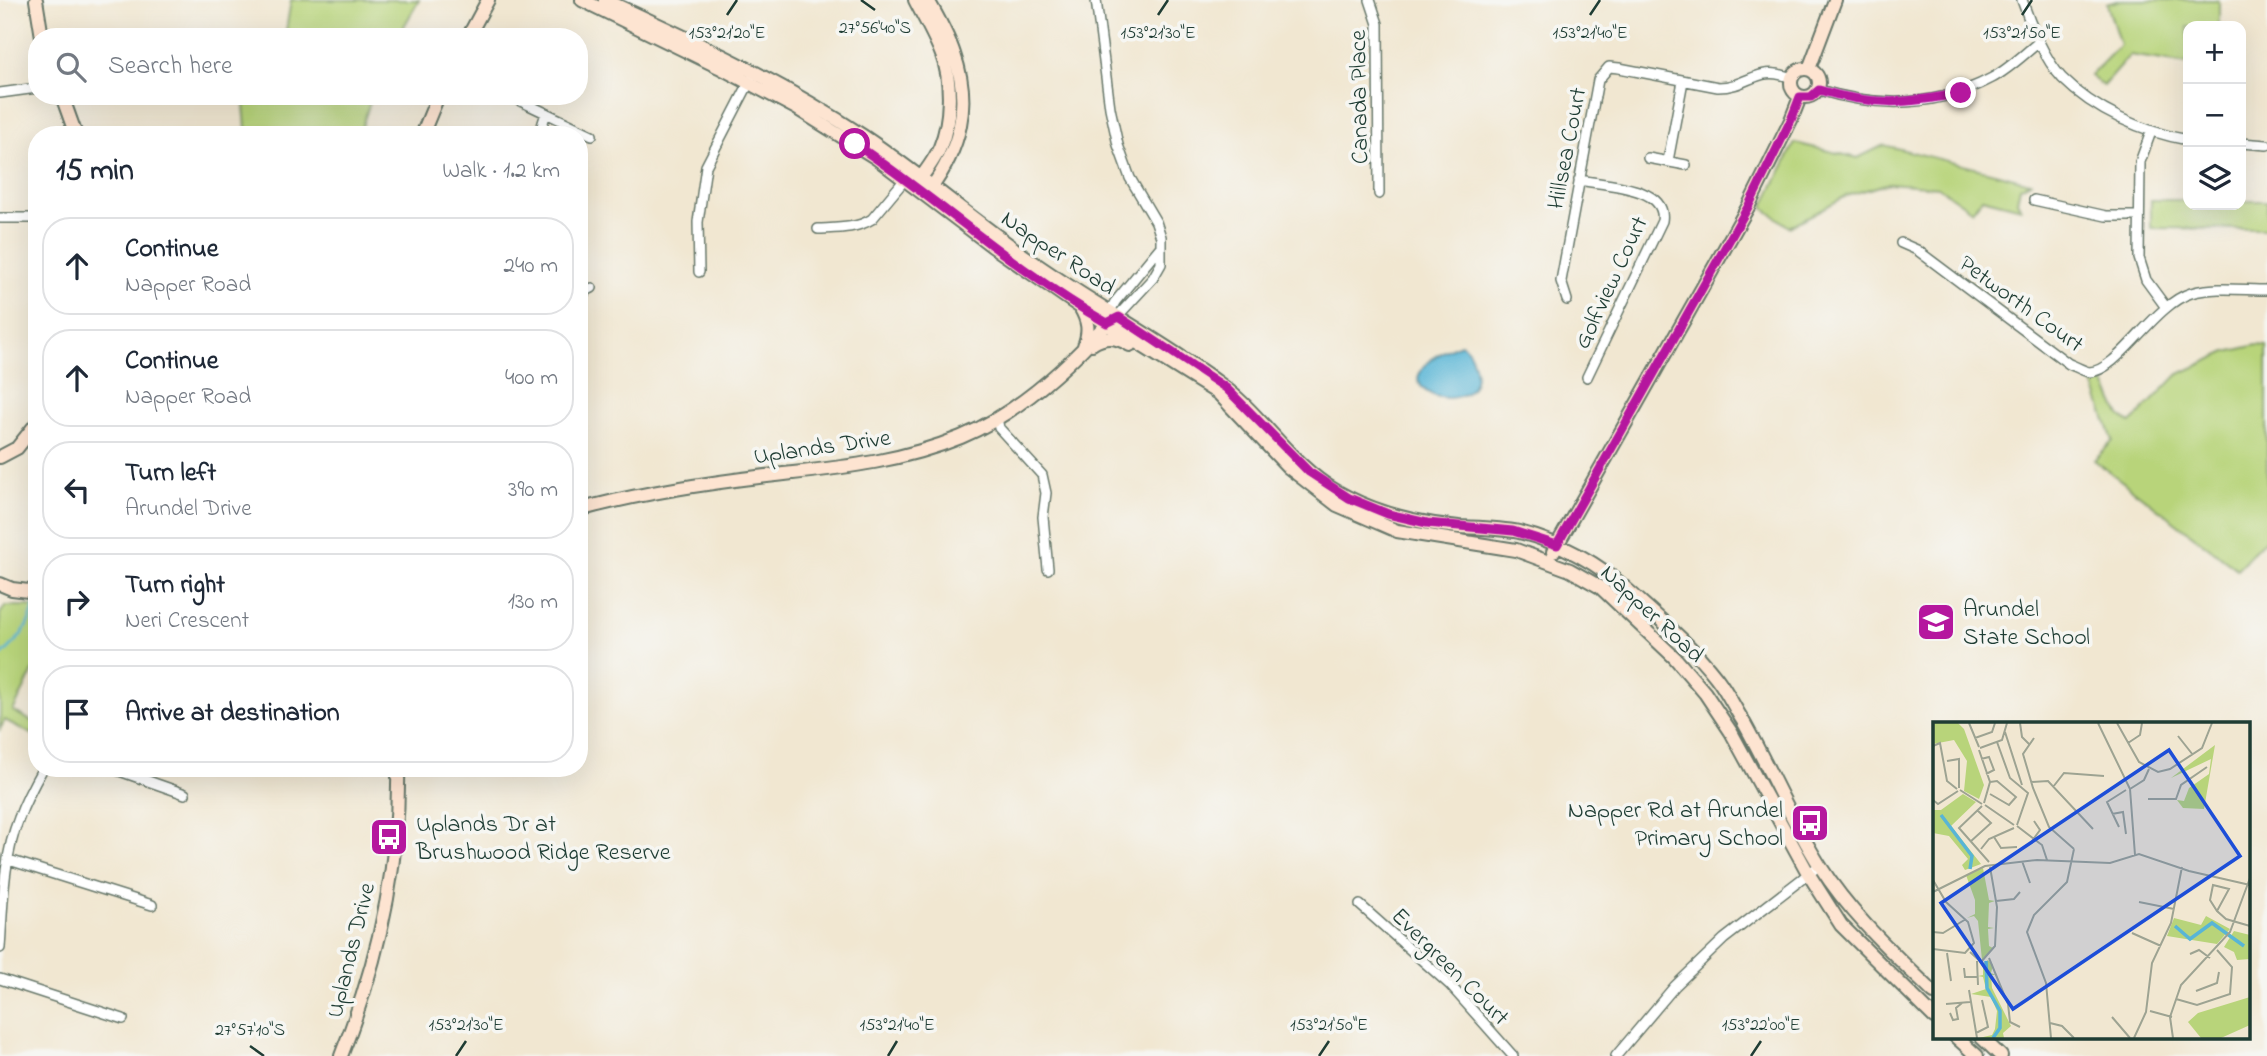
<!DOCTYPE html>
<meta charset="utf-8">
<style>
:root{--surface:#fff;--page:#f2f2f3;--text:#1f2937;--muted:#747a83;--line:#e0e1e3}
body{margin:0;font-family:"Indie Flower",sans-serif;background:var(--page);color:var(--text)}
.controls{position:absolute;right:21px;top:21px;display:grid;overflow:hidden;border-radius:14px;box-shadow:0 7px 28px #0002}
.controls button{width:63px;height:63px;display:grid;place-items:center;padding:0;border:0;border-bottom:2px solid var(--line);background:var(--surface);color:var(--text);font:35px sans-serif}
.stop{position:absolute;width:21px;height:21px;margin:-16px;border:5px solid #b5179e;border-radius:50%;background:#fff}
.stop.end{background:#b5179e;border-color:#fff;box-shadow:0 2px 7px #0008}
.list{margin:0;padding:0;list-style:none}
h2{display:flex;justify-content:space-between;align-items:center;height:91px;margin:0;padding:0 28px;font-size:30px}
h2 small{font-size:23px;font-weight:400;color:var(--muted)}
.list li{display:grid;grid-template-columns:46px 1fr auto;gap:21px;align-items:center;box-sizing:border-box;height:98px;margin:0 14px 14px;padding:0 14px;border:2px solid var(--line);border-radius:28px}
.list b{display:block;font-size:26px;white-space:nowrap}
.list p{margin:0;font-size:23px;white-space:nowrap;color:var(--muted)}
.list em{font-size:23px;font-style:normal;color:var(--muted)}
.icon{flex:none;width:38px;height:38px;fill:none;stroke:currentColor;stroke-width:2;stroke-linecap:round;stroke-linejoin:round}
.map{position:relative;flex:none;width:2267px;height:1056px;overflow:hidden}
.search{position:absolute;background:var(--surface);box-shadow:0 7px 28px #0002;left:28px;top:28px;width:560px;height:77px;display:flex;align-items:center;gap:18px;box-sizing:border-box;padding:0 24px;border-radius:28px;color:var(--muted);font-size:26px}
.panel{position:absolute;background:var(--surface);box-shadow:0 7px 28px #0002;left:28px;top:126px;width:560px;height:651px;border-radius:28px}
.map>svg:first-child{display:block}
.green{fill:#b8d47a;stroke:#6c8857;stroke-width:2}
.water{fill:#58b5d6;stroke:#3c7985;stroke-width:2}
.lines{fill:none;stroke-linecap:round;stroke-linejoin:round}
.stream{stroke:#58b5d6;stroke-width:2.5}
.street-casing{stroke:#68786b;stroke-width:12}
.secondary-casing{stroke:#68786b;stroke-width:16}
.street{stroke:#fff;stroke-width:9}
.secondary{stroke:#fde4d1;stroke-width:12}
.route{stroke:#b5179e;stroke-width:9}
.ticks{fill:none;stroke:#1f3d34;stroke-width:2.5}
.labels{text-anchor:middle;stroke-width:7;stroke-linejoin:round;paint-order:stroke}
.street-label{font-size:24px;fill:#1f3d34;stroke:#f6f6f2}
.poi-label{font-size:24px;fill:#1f3d34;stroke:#f6f6f2;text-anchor:start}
.inset-river{fill:none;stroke:#58b5d6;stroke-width:3.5}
.inset-road{fill:none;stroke:#9da392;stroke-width:2}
.view{fill:#1d4ed8;fill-opacity:0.15;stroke:#1d4ed8;stroke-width:3.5}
.inset-edge{fill:none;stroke:#1f3d34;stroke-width:3.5}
.ticks-label{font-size:18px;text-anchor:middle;fill:#1f3d34;stroke:#f6f6f2;stroke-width:7;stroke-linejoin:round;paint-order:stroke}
</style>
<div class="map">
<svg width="2267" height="1056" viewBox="0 0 2267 1056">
<rect width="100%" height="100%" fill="#f6f6f2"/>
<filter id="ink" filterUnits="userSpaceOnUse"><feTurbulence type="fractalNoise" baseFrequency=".0143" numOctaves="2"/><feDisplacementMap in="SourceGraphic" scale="14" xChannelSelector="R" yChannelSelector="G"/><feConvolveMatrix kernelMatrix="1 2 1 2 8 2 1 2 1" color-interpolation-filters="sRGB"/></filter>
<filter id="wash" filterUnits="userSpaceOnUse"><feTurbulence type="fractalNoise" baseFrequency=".00686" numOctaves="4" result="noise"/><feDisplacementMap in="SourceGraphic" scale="28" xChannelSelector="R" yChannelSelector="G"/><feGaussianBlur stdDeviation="1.57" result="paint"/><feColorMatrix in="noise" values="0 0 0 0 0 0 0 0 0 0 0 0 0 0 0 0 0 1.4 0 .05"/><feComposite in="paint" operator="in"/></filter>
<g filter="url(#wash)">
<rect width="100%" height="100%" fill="#f1e7d1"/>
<path class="green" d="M291,0H419L398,37H285Z
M2120,0H2219V26H2188V64L2130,55L2103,86L2090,76L2120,45L2107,4Z
M253,96H372L359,135H242L246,128L244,105Z
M1795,143L1858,158L1884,145L2030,182L2020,187L2017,201L2021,208L1982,198L1972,211L1938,187L1889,183L1846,196L1789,227L1763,207Z
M2151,200H2188V205H2241V201H2267V229L2151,228Z
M2257,345L2267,346V538L2237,569L2094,460L2113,441L2092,380L2102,377L2120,416L2131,423L2177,375L2227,352Z
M5,606H37V663L13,711L37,724V737L5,720L0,729V614Z"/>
<path class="water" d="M1461,344C1468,348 1471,354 1473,362C1490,405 1423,408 1418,378C1423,360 1445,350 1461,344Z"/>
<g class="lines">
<path class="stream" d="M0,657C18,641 30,627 35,603"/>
</g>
</g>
<g filter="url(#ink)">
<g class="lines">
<defs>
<path id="street" d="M1096,0L1110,108L1118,145L1130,178L1156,222L1161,237V264L1153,278L1115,319
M1370,0L1378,24L1379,194
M2022,0C2030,24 2045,60 2062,78C2095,111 2143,132 2188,140
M1819,90C1878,108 1936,108 1992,78C2009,69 2024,54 2039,42
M0,93L37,88
M510,96L592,135
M2151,132L2140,162L2139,258L2146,280L2165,306
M539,135L546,113
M2241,143L2267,145
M1648,158L1686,165
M1668,161L1683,81
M1579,180C1604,185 1668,186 1662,221L1587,377
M2034,200L2106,216H2139
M0,218H37
M818,229C837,228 856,229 872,219L907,177
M1901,243L1917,250L2069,364C2075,366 2083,371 2089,372C2118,372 2154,304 2191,293C2215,286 2242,290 2267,290
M699,272L698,222L706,166L751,79
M579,294L592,288
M1567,300L1561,281L1598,80L1609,67L1619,68L1718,87C1749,87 1758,64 1791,78
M1108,315L1115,302L1161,246
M997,418L999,428L1042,475L1046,493L1043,517L1048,569
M111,768L185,794
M9,860L152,905
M1360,905L1450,985L1513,1056
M0,948C3,905 3,858 19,818C25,801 34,784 43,768
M0,979L123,1019
M1616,1056L1675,986L1724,939L1820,865"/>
<path id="secondary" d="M36,0L42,37
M582,0L719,67L796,108L876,158L992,246L1080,307L1219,394L1288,467L1337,505L1397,531L1516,550L1570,570L1600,587L1675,658L1705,693L1731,732L1808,873L1841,925L1934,1017
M605,0C694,41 782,82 863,136C923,176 977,224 1036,264C1095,305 1158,339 1216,381C1261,412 1289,464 1336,491C1374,513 1415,523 1459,527C1479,528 1499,528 1519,532C1560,542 1600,564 1631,593C1660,619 1692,646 1716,677C1727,691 1734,707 1743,721C1770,769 1791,820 1820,866C1851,915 1893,953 1934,993
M915,0C924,18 935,36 942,55C952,81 951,121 940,147C935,160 925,172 916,184
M928,0C937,17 948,35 954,54C972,105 960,149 929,191
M468,37L488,0
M1791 83a14 14 0 1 1 28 0a14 14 0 1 1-28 0Z
M1809,69L1835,0
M62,96L76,135
M422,135L438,96
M1080,307C1088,321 1090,330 1084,346
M1092,344C1106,335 1116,337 1130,345
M0,457L17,448L37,423
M579,510C632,495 688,486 742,479C819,469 888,467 961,437C1018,413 1067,368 1107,323
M1553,552L1748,207L1791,120L1800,97
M0,584L12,589L37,592
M1956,1037L1977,1056
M1981,1037L2001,1056
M341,1056C377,965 400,866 398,768"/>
</defs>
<use href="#street" class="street-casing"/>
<use href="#secondary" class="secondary-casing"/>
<use href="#street" class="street"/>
<use href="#secondary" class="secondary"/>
</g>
</g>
<g class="lines" filter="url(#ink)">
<path class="route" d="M855,144C940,201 1017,272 1107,323L1119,317L1226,388L1309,472L1349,498L1388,514L1427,523L1513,531L1557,545L1748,207L1791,120L1800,97H1811L1819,90C1873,106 1906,104 1961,93"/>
</g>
<path class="ticks" d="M861,0L875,10M727,15L737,0M1158,15L1168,0M1590,15L1600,0M2022,15L2032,0M250,1046L264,1056M456,1056L466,1041M888,1056L897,1041M1319,1056L1329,1041M1751,1056L1761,1041"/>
<defs>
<symbol id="school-square" viewBox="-11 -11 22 22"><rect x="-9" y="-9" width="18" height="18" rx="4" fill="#b5179e" stroke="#f6f6f2"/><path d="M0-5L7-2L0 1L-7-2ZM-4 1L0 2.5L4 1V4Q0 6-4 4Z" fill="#fff"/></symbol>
<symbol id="bus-square" viewBox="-11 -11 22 22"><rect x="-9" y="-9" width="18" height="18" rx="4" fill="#b5179e" stroke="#f6f6f2"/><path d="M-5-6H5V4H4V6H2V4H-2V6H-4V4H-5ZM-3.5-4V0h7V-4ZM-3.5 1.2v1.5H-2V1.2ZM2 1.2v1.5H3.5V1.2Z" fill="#fff"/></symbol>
</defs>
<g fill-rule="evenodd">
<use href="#school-square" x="1914" y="600" width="44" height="44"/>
<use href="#bus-square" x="1788" y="801" width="44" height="44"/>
<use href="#bus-square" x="367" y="815" width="44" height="44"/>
</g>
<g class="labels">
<g class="street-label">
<text transform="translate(1358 97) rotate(-91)" y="8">Canada Place</text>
<text transform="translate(1566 148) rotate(-79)" y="8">Hillsea Court</text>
<text transform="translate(1059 252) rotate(34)" y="8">Napper Road</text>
<text transform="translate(1610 282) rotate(-65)" y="8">Golfview Court</text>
<text transform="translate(2022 303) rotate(36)" y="8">Petworth Court</text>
<text transform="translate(822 446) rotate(-8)" y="8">Uplands Drive</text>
<text transform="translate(1653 613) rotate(43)" y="8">Napper Road</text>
<text transform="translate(350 950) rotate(-76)" y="8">Uplands Drive</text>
<text transform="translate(1451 966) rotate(45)" y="8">Evergreen Court</text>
</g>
<g class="poi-label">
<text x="1963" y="616">Arundel<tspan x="1963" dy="28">State School</tspan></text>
<text x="1783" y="817" text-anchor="end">Napper Rd at Arundel<tspan x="1783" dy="28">Primary School</tspan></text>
<text x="416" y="831">Uplands Dr at<tspan x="416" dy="28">Brushwood Ridge Reserve</tspan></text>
</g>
</g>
<g transform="translate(1933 722)">
<rect width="317" height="317" fill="#f1e7d1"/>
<path d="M0,1H25L31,7L51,63L46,77L31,69L34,39L21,18L0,22ZM282,23L271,87L250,86L244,78L251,79L256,66L276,52L278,37L238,56ZM30,72L43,80L18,104L48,142L32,148L29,143L35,137L16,114L0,111V88H8ZM50,146L56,178L62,179L56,181L55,205L61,206L55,207L56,224L60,226L49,238L45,199L41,194L34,196L42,192V178L33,153ZM273,194L297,207L284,222L234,214L241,196L268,203ZM301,209L317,213V237L304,238L301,230L291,225ZM55,238L60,243L58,251L63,253H58L59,266L78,304L70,311L71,316H46L59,313L62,307L64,289L58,275L38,272L53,267L50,255L45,254L50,253V242ZM317,275V303L288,316H268L255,300L265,291Z" fill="#b8d47a"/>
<path class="inset-river" d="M8,93L39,134L37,147M242,204L257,217L279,201L311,224M53,239L54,266L67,289V306L60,316"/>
<path class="inset-road" d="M36,1L46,25M87,1L89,15L96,22M165,1L197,67L202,133M184,1L206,40L225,50L237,47L269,26L279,1M72,10L89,63M245,14L260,33M42,16L59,10L62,1M101,16L90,32L100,66L116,105L141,127M64,20L77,56L95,71L84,103M195,21L207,13L209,1M0,24L7,21L14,59L24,67M47,26L69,18L74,1M46,28L57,60L51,81M48,37L56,35L61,48L53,52M0,39V68M14,39L26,37V66M98,60L115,59L160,107M120,65L131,51L171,54M197,67L211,58L216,47M27,68L49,82M57,72L76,83L83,75L64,59L57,60M215,77H243L248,63L274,45M0,78L5,82L25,69M52,83L81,103M49,84L26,106L56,140M179,92L190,90L193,112M84,104L109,123L114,138M186,105L174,80L193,68M61,115L68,126L84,125M99,119L107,108L101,99M37,120L58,101L44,88M48,127L56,117L81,106M89,139L97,161M0,170L52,144L104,138L177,141L206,132L256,149L317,163M63,179L81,177L87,170M206,180L241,187M284,189L296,167L280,163L277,178L284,189L293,197L317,204M0,210L10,211L33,197M199,211L228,224M0,227L32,231L41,221L35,200L13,180L0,158M37,230L48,240L62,224L64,185L57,145M14,231L18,259M257,232L266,228L277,236M56,236L75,282L77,300L87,305M44,239L45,263M31,246L32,255H44M36,268L44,316M263,269L284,261L286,250M243,277L264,283L297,272L299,245L284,228M13,282L37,280M217,289L239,295M17,291L20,298L25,297L23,286L29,281M179,295L197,316M117,301L129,304L141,316M43,311L55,305L49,278M118,316L113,261L94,210L101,193L134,160L141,127M201,316L213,290L219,241L238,201L249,145M240,316L237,295L248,263L297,210L317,156"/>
<path class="view" d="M236,28L307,134L80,287L8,181Z"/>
<rect width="317" height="317" class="inset-edge"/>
</g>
<g class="ticks-label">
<text x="875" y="33">27°56'40"S</text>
<text x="727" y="38">153°21'20"E</text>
<text x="1158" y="38">153°21'30"E</text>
<text x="1590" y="38">153°21'40"E</text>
<text x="2022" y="38">153°21'50"E</text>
<text x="466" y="1030">153°21'30"E</text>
<text x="897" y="1030">153°21'40"E</text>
<text x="1329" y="1030">153°21'50"E</text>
<text x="1761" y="1030">153°22'00"E</text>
<text x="250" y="1035">27°57'10"S</text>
</g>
</svg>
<div class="controls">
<button>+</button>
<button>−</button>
<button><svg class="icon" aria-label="layers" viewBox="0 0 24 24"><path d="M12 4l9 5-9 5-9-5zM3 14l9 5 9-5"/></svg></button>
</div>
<div class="stop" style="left:855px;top:144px"></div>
<div class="stop end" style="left:1961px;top:93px"></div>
<div class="search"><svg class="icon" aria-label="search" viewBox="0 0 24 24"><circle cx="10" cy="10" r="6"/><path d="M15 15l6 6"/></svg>Search here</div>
<section class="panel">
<h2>15 min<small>Walk · 1.2 km</small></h2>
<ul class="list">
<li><svg class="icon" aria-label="ahead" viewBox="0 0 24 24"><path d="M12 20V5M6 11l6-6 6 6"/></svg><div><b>Continue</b><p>Napper Road</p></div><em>240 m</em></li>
<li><svg class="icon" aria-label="ahead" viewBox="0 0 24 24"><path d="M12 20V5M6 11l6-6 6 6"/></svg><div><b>Continue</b><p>Napper Road</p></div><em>400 m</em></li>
<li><svg class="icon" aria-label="left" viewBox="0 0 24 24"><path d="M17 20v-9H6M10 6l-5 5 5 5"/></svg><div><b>Turn left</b><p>Arundel Drive</p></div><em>390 m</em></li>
<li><svg class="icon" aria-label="right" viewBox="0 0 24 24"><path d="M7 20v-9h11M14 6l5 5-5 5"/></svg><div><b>Turn right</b><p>Neri Crescent</p></div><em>130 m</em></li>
<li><svg class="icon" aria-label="arrive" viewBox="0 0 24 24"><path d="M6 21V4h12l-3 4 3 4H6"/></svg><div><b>Arrive at destination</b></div></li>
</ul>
</section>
</div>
